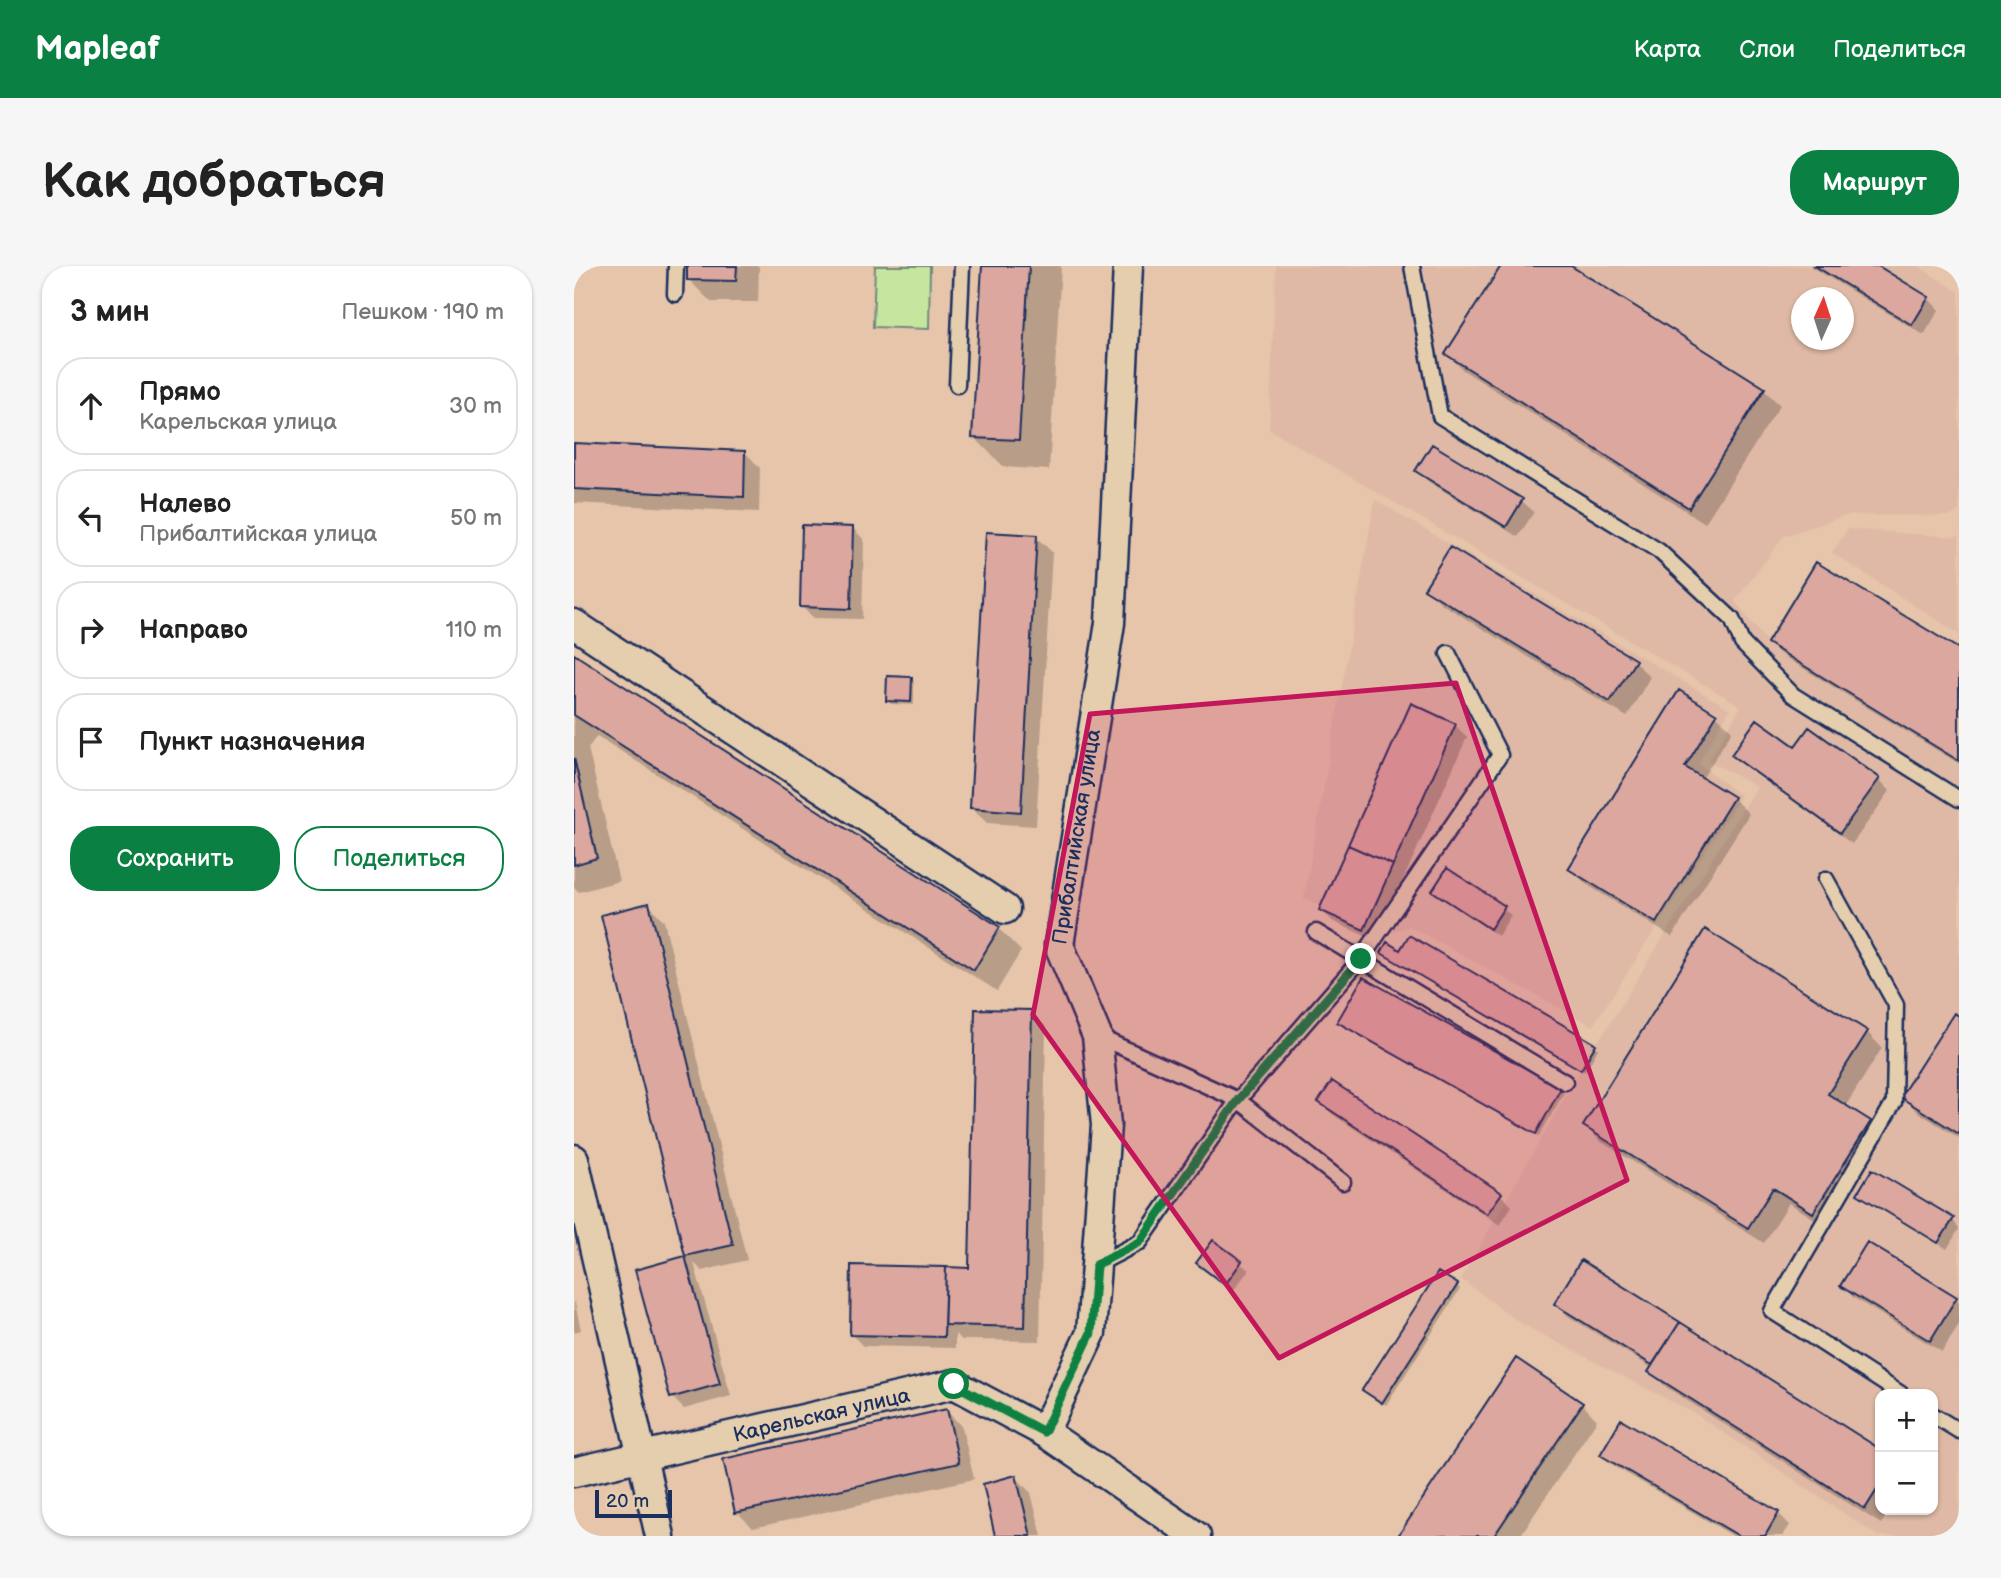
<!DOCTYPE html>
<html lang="ru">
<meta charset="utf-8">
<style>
:root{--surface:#fff;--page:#f6f6f6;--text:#222;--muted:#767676;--line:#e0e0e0;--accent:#0b8043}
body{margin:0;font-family:"Balsamiq Sans",sans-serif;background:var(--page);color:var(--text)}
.controls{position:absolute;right:21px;bottom:21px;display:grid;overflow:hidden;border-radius:14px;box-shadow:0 2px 5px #0004}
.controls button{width:63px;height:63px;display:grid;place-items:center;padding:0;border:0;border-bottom:2px solid var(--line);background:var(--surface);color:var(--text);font:35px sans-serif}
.compass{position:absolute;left:1217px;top:21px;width:63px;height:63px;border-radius:50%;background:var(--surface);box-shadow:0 2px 5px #0004;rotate:3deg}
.scale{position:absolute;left:21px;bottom:18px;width:77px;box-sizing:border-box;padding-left:7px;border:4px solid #1b2f5e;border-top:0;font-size:19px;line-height:24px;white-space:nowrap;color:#1b2f5e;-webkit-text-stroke:5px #e5ceae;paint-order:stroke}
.stop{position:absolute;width:21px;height:21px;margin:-16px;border:5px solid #0b8043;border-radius:50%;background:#fff}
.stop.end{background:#0b8043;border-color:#fff;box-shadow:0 2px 7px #0008}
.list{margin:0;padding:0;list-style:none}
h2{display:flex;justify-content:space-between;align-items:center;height:91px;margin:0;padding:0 28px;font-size:30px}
h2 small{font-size:23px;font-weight:400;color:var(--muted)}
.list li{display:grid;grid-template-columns:46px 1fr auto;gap:21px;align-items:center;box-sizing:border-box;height:98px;margin:0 14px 14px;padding:0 14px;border:2px solid var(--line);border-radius:28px}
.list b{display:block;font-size:26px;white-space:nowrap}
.list p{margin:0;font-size:23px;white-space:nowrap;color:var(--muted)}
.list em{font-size:23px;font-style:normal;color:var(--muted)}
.actions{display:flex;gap:14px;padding:21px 28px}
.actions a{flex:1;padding:16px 0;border:2px solid var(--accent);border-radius:28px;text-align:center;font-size:24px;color:var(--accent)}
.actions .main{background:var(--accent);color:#fff}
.icon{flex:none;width:38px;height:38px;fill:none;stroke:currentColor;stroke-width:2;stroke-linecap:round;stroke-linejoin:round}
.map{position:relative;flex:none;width:1385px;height:1270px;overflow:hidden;border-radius:28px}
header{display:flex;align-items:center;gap:42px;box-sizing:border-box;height:98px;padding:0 35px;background:var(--accent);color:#fff}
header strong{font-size:33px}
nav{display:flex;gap:38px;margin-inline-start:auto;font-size:24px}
.intro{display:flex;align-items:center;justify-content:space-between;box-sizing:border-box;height:168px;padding:0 42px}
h1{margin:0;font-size:49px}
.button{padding:18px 32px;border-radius:28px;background:var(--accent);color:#fff;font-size:24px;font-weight:700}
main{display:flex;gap:42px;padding:0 42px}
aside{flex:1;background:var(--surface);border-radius:28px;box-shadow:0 2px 5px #0004}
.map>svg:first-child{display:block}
.built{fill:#dfb9a5;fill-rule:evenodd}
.green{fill:#c6e69f;stroke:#708a7e;stroke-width:2}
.shadow{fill:#0003}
.building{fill:#dca79e;stroke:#1b2f5e;stroke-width:2}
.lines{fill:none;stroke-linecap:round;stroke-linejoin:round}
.lane-casing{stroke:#1b2f5e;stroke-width:19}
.street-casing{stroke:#1b2f5e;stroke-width:33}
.lane{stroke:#e5ceae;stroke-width:14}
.street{stroke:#e5ceae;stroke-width:28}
.route{stroke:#0b8043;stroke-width:9}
.marked{fill:#c2185b;fill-opacity:0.2;stroke:#c2185b;stroke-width:5;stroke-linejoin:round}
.labels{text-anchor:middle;stroke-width:7;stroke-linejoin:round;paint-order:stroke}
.street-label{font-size:21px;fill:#1b2f5e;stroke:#e5ceae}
</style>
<header>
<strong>Mapleaf</strong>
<nav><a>Карта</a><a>Слои</a><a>Поделиться</a></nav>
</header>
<div class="intro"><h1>Как добраться</h1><a class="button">Маршрут</a></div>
<main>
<aside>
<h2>3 мин<small>Пешком · 190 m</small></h2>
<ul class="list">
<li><svg class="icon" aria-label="ahead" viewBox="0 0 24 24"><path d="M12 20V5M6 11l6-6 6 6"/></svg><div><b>Прямо</b><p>Карельская улица</p></div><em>30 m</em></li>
<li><svg class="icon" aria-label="left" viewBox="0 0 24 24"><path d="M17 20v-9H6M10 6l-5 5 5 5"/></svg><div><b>Налево</b><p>Прибалтийская улица</p></div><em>50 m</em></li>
<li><svg class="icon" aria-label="right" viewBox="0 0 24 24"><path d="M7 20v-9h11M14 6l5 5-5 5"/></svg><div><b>Направо</b></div><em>110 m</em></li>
<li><svg class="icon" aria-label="arrive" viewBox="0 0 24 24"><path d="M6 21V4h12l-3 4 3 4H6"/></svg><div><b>Пункт назначения</b></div></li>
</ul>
<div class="actions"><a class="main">Сохранить</a><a>Поделиться</a></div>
</aside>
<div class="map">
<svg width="1385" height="1270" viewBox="0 0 1385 1270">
<rect width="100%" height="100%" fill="#e6c5aa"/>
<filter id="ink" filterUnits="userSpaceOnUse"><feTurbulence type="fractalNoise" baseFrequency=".0143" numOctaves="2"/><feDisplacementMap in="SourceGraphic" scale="14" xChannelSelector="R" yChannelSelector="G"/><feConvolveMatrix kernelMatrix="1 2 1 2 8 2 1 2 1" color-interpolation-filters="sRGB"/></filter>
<g filter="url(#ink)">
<path class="built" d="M702,0H1344L1385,26V244L1377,250L1274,249L1210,270L1161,335L1193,377L1385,499V1270H1304L1120,1147L946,1057L887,1013L1004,808L1183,521L1135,495L1167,440L695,163ZM1227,32H1269V74H1227ZM1306,1128H1359V1244H1306Z
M801,234L1156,443L1124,497L1167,530L1019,760L835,660L802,672L730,632Z
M1274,263L1381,271L1385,269V368L1258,287Z"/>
<path class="green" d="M301,0H356L355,63L299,61Z"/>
<path class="shadow" d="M115,0H185L184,36H137L115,14Z
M410,0H487L475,204L430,201L400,171Z
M929,0H993L1190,124L1206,139L1131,257L889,104L873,88Z
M1236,0H1301L1354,32L1365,44L1350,69Z
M0,179L171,186L186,202L185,246L0,237Z
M843,205L948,235L960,246L944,271L855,216Z
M279,262L290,274L288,353L239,352L227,340Z
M462,271L478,286L462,560L413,557L398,542Z
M852,323L1061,396L1076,411L1053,451L868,338Z
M1195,376L1385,385V498L1206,388Z
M0,390L425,663L447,685L423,725L23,470L14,482L45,615L5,626L0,621Z
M337,413L340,416V439L317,438L314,435Z
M1105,427L1142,449L1158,465L1128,513L1159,532L1175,548L1098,671L1012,618L996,602Z
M881,459L893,471L802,675L758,655L747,643Z
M1159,489L1305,513L1316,525L1278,578Z
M873,604L937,649L924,670L860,625Z
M75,639L90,655L173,994L128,1005L120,997L157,1130L110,1143L98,1131L63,1005L113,992L29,650Z
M827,687L1021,779L1024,783L1011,806L812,689Z
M789,713L986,824L990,827L965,870L768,759Z
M457,745L472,761L466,1075L388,1074L381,1068V1082L289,1080L278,1069L397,1004Z
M1385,752V872L1344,846L1329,831Z
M1293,766L1308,782L1271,841L1295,856L1311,871L1255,962L1215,937L1190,977L1026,875L1011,860Z
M746,836L927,929L938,940L926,959L758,848Z
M1285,927L1379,954L1385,963L1373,983Z
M639,976L675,1004L659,1025L624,997Z
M883,1020L886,1023L812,1139L793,1127Z
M1268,1020L1382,1033L1385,1036V1058L1368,1086L1280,1032Z
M0,1033L7,1064L0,1066Z
M982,1038L1105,1057L1306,1185V1244H1316L1307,1258L1092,1121L1076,1106L1078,1102L994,1050Z
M1008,1138L1023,1154L946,1270H826Z
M373,1145L388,1161L400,1213L179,1262L163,1246Z
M1048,1155L1204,1247L1216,1259L1209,1270H1159L1040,1200L1029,1188Z
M442,1211L457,1227L468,1270H423Z"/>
<path class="building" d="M113,0H163L162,15L113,14Z
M408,0H455L445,174L398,172Z
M927,0H997L1191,122L1115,242L871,88Z
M1241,0H1304L1355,31L1338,59Z
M0,177L171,185L170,231L0,223Z
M858,178L949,233L932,261L841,205Z
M228,259L279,261L277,343L226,341Z
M412,266L463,269L447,546L396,542Z
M876,281L1062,394L1036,436L850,323Z
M1242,296L1385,383V495L1193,377Z
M0,388L426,661L400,704L0,449Z
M313,410L338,411L337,436L312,435Z
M1105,424L1143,448L1111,501L1160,531L1082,657L994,603Z
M837,437L882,458L819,599L774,579Z
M1183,453L1221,480L1235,461L1306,512L1266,567L1157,489Z
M0,492L23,592L0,599Z
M774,579L819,599L790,664L745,644Z
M873,602L931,640L916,663L858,625Z
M75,637L159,979L111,990L27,649Z
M1131,663L1294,765L1254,828L1297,855L1239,947L1199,922L1174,962L1009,860Z
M835,669L1022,778L1007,804L807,687L813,676L826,684Z
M789,711L987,822L962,868L763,756Z
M401,743L458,744L451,1061L370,1059L372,1001L395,1002Z
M1380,747L1385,750V868L1326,831Z
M758,815L928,927L913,948L744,836Z
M1298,903L1380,952L1364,977L1283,928Z
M639,974L668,995L651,1019L622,997Z
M1293,976L1383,1031L1356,1075L1266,1020Z
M111,990L146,1118L96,1132L61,1004Z
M1007,994L1106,1056L1078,1099L980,1038Z
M277,999L372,1001L370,1071L276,1069Z
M864,1006L884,1018L808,1137L788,1124Z
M1106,1056L1306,1183V1219L1291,1243L1074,1106Z
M942,1092L1009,1137L920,1270H824Z
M373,1143L385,1197L161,1247L149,1193Z
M1047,1153L1205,1246L1191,1270H1165L1026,1189Z
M442,1209L457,1270H421L409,1218Z"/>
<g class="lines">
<defs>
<path id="lane" d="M838,0L866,150L1085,285L1158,353L1168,377L1219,429L1385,533
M101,28L102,0
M383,119L388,0
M1252,613L1322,739L1320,836L1198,1045L1327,1128
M742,666L991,816
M523,770L664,834L769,916
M522,999L566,976L664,834L787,693L926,489L874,387
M1359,1149L1385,1165"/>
<g id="street">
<path d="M0,358L431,643"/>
<path d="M0,893L86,1270"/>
<path id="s1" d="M470,1166L517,1067L522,999L532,859L523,770L485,679L536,357L554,0"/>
<path id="s2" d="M0,1206L380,1118L470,1166L622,1270"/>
</g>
</defs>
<use href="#lane" class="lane-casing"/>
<use href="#street" class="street-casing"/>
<use href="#lane" class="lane"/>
<use href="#street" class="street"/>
</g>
</g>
<g class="lines" filter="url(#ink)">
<path class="route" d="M380,1118L470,1166L517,1067L522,999L566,976L664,834L787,693"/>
</g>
<path class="marked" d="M882,417L1053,914L705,1092L459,749L516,448Z"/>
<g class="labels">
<g class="street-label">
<text dy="7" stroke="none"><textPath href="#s1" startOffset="616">Прибалтийская улица</textPath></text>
<text dy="7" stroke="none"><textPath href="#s2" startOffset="254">Карельская улица</textPath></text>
</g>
</g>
</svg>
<div class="controls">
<button>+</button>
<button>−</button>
</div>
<svg class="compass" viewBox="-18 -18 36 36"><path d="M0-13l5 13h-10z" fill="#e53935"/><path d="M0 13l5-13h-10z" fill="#767676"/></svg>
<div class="scale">20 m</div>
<div class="stop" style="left:380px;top:1118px"></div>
<div class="stop end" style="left:787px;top:693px"></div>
</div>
</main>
